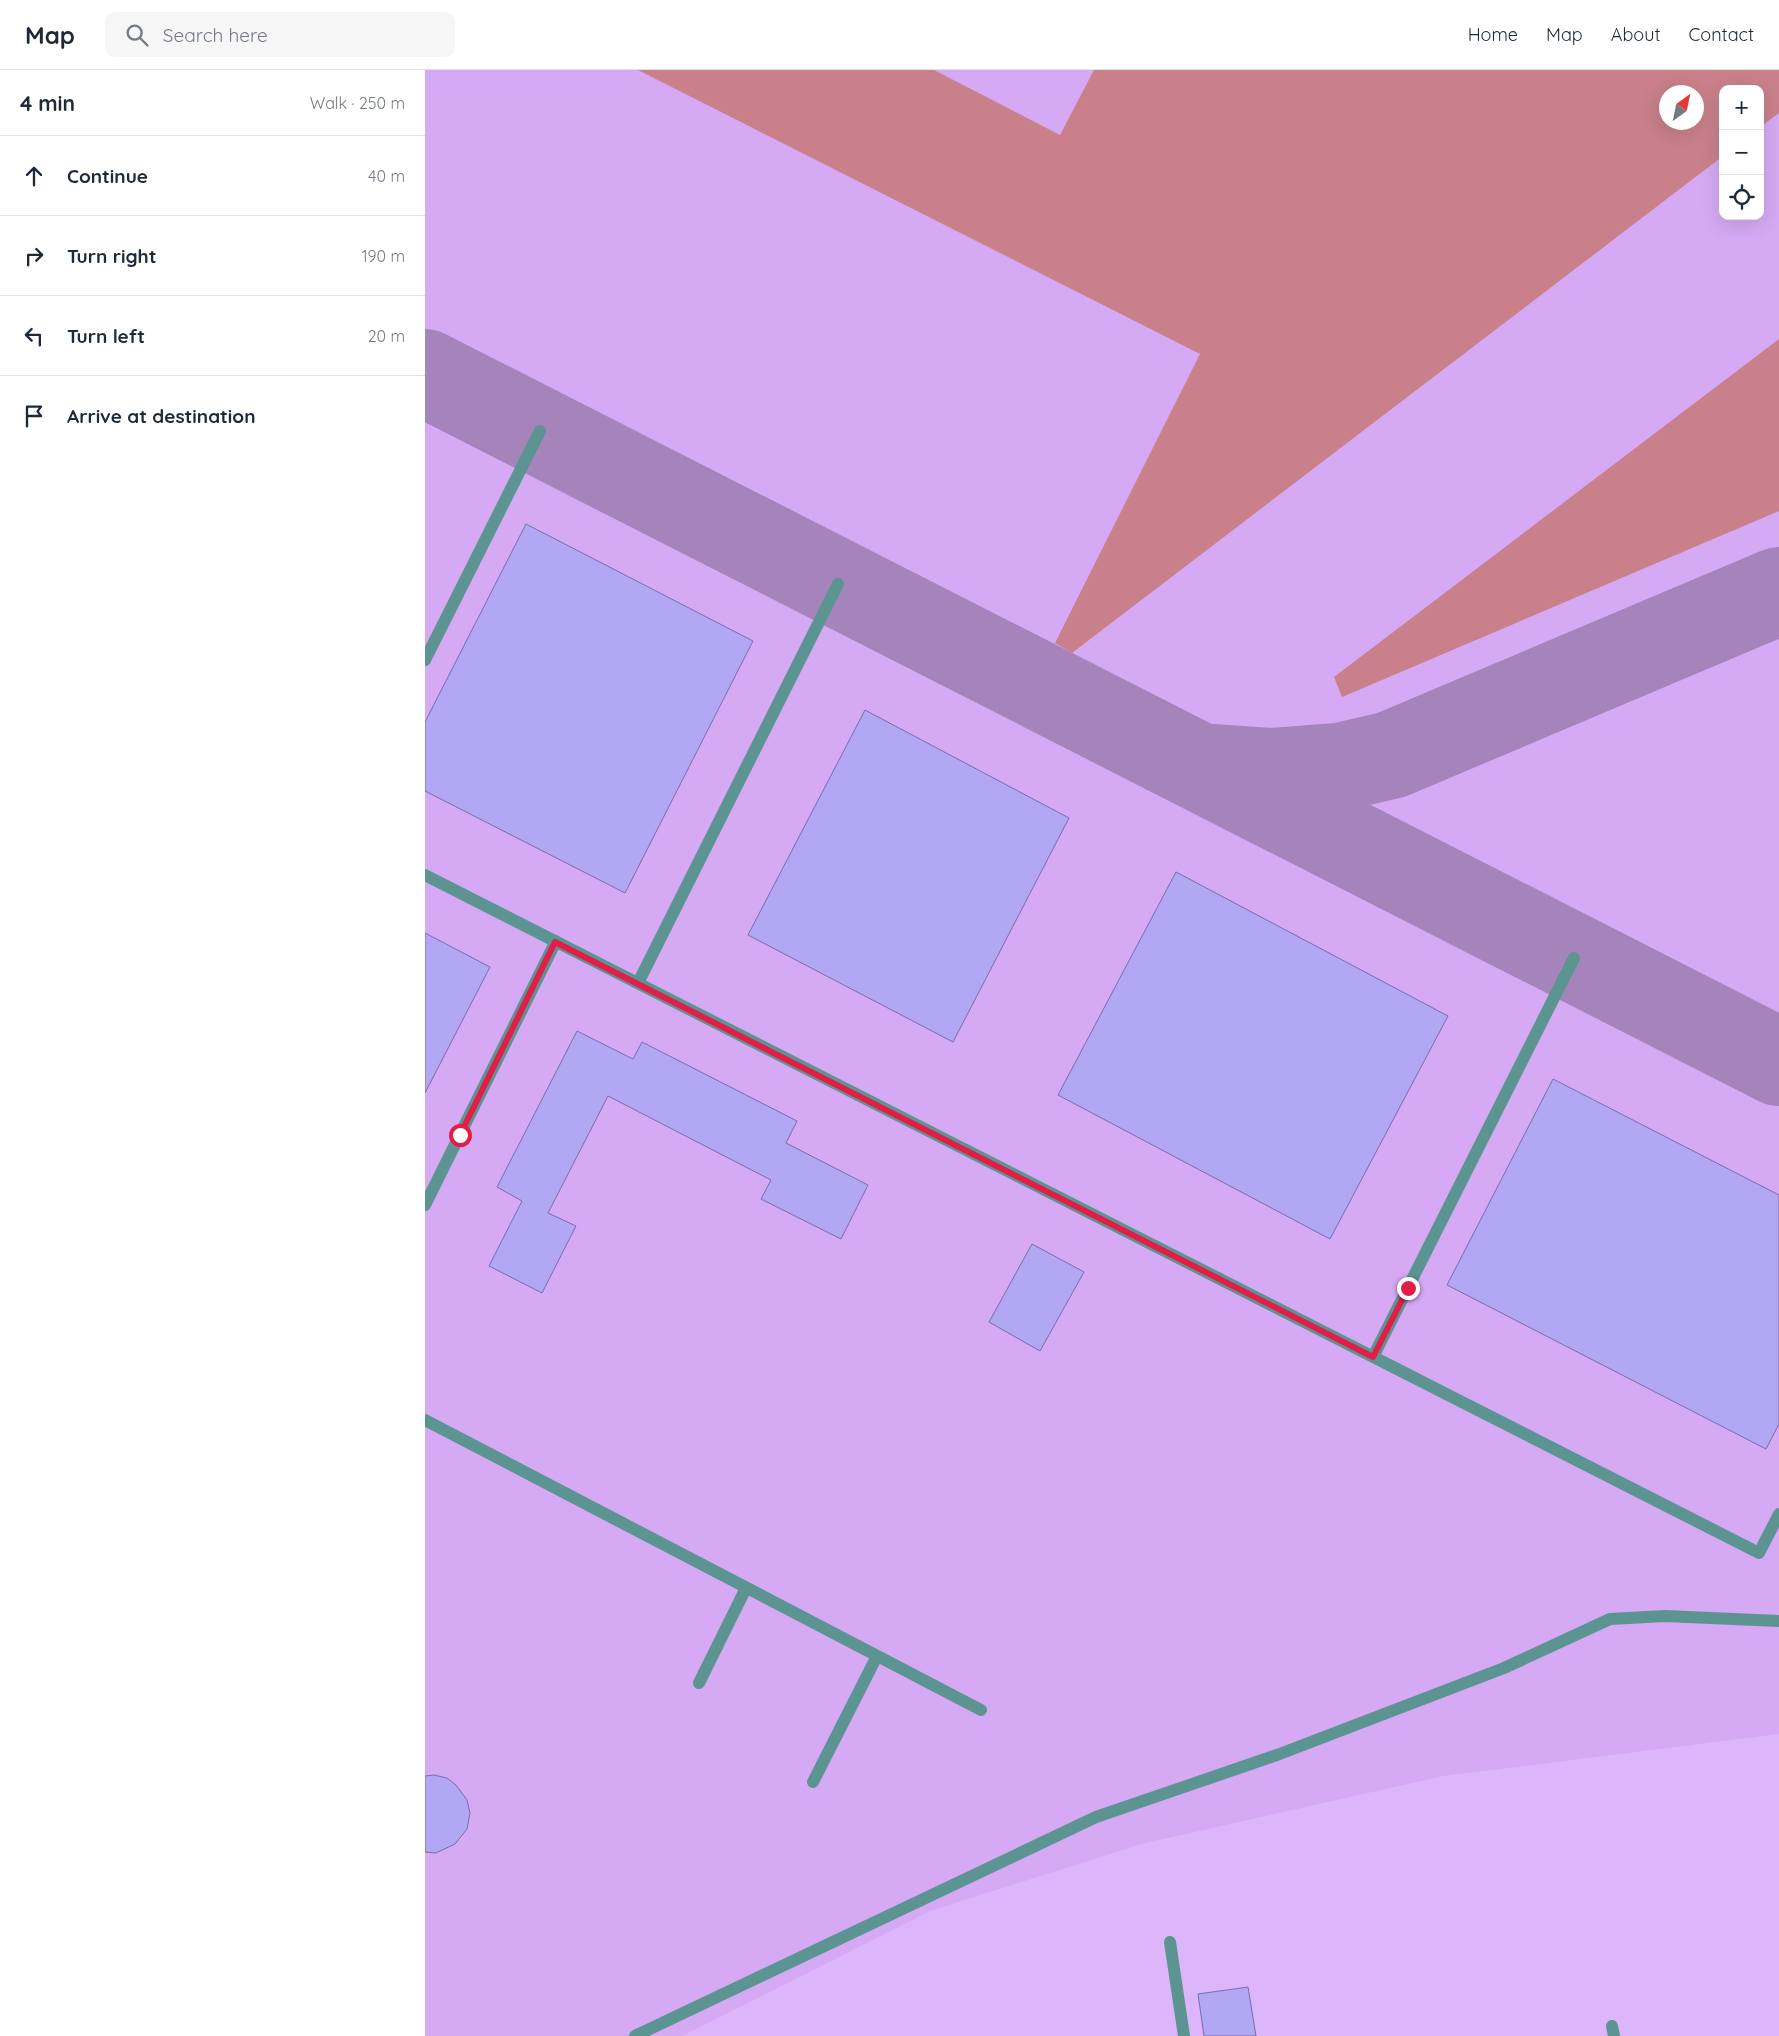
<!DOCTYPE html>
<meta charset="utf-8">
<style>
:root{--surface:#fff;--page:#f6f6f7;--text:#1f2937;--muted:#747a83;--line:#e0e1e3}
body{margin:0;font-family:Quicksand,sans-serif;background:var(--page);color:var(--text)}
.controls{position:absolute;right:15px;top:15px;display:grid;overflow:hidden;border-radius:10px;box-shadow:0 5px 20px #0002}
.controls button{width:45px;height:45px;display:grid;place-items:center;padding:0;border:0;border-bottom:1px solid var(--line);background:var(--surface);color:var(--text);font:25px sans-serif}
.compass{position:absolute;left:1234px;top:15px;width:45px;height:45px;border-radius:50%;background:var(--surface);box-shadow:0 5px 20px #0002;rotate:33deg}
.stop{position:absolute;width:15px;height:15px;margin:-11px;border:4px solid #e11d48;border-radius:50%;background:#fff}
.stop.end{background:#e11d48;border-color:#fff;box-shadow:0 1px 5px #0008}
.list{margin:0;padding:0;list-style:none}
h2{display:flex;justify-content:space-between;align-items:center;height:65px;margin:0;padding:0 20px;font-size:21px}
h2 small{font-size:16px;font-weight:400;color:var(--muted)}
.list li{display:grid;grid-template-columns:32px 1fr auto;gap:15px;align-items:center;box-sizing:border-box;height:80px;padding:0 20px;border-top:1px solid var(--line)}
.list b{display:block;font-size:19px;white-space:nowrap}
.list em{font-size:16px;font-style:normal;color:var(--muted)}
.icon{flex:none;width:28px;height:28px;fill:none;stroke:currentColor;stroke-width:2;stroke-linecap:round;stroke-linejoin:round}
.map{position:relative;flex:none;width:1354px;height:1966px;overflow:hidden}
header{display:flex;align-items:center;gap:30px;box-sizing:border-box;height:70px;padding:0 25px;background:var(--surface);border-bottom:1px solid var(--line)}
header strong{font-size:24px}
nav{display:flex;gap:28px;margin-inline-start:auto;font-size:18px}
.search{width:350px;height:45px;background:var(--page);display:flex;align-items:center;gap:12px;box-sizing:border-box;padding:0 18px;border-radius:10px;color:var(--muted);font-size:19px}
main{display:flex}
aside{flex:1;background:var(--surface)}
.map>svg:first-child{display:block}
.built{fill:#d5a9f3;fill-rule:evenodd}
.green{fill:#c9808a;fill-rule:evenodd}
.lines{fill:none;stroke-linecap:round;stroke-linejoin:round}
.taxiway{stroke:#a484ba;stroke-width:88}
.building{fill:#b2a7f2;stroke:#786db1}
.lane{stroke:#5c9491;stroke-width:12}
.street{stroke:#5c9491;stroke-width:12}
.route{stroke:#e11d48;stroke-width:6}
</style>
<header>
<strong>Map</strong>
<div class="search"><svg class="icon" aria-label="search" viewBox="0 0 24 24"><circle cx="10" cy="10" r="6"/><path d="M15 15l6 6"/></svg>Search here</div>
<nav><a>Home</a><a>Map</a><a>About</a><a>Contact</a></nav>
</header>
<main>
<aside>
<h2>4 min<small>Walk · 250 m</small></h2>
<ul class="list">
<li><svg class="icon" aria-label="ahead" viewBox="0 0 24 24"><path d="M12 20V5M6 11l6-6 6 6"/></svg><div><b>Continue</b></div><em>40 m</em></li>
<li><svg class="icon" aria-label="right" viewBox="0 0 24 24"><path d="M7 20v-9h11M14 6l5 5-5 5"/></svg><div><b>Turn right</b></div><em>190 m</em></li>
<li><svg class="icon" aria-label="left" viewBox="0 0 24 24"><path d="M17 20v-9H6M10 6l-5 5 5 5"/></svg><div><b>Turn left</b></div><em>20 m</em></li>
<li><svg class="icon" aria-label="arrive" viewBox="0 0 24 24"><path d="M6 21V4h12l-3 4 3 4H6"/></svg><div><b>Arrive at destination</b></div></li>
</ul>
</aside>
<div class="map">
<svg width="1354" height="1966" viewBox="0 0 1354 1966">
<rect width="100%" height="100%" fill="#ddb5fa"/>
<path class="built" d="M0,0H1354V1664L1018,1706L716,1774L505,1841L257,1966H0ZM1298,19H1335V146H1298ZM1242,22H1272V52H1242Z"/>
<path class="green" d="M213,0H509L635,65L669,0H1354V43L1335,57V19H1298V86L647,583L630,573L775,284ZM1242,22H1272V52H1242Z
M1354,269V441L917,627L909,607Z"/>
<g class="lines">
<path class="taxiway" d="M0,303L1354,992
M787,698L847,702L914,697L966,685L1354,521"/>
</g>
<path class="building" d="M101,454L328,571L200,823L0,721V652Z
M440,640L644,748L528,972L323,865Z
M751,802L1023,946L905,1169L633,1025Z
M0,863L65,897L0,1023Z
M152,961L208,989L217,972L372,1051L361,1073L443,1115L416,1169L336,1129L346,1110L183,1026L123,1143L151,1156L117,1223L64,1196L97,1131L72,1117Z
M1128,1009L1354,1125V1354L1341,1379L1022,1215Z
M607,1174L659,1202L615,1281L564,1252Z
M9,1705L22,1708L31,1715L42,1730L45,1743L42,1759L30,1774L11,1783L0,1782V1706Z
M823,1917L831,1966H779L773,1924Z"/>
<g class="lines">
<path class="lane" d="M0,590L115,361
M0,805L1334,1483L1354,1444
M213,913L413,514
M0,1135L131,871
M948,1287L1149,888
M0,1350L556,1640
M274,1613L321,1518
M388,1712L452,1586
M210,1966L671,1747L852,1685L1079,1598L1185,1549L1240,1546L1354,1551"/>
<path class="street" d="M745,1872L759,1966
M1187,1956L1189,1966"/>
</g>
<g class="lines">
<path class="route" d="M35,1065L130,872L948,1287L983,1218"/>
</g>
</svg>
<div class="controls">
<button>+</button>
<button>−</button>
<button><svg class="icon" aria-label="locate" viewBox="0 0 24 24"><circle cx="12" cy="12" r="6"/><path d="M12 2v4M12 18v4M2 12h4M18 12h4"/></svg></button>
</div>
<svg class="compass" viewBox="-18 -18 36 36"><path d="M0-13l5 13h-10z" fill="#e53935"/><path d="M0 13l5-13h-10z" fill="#747a83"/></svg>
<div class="stop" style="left:35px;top:1065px"></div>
<div class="stop end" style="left:983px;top:1218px"></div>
</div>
</main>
